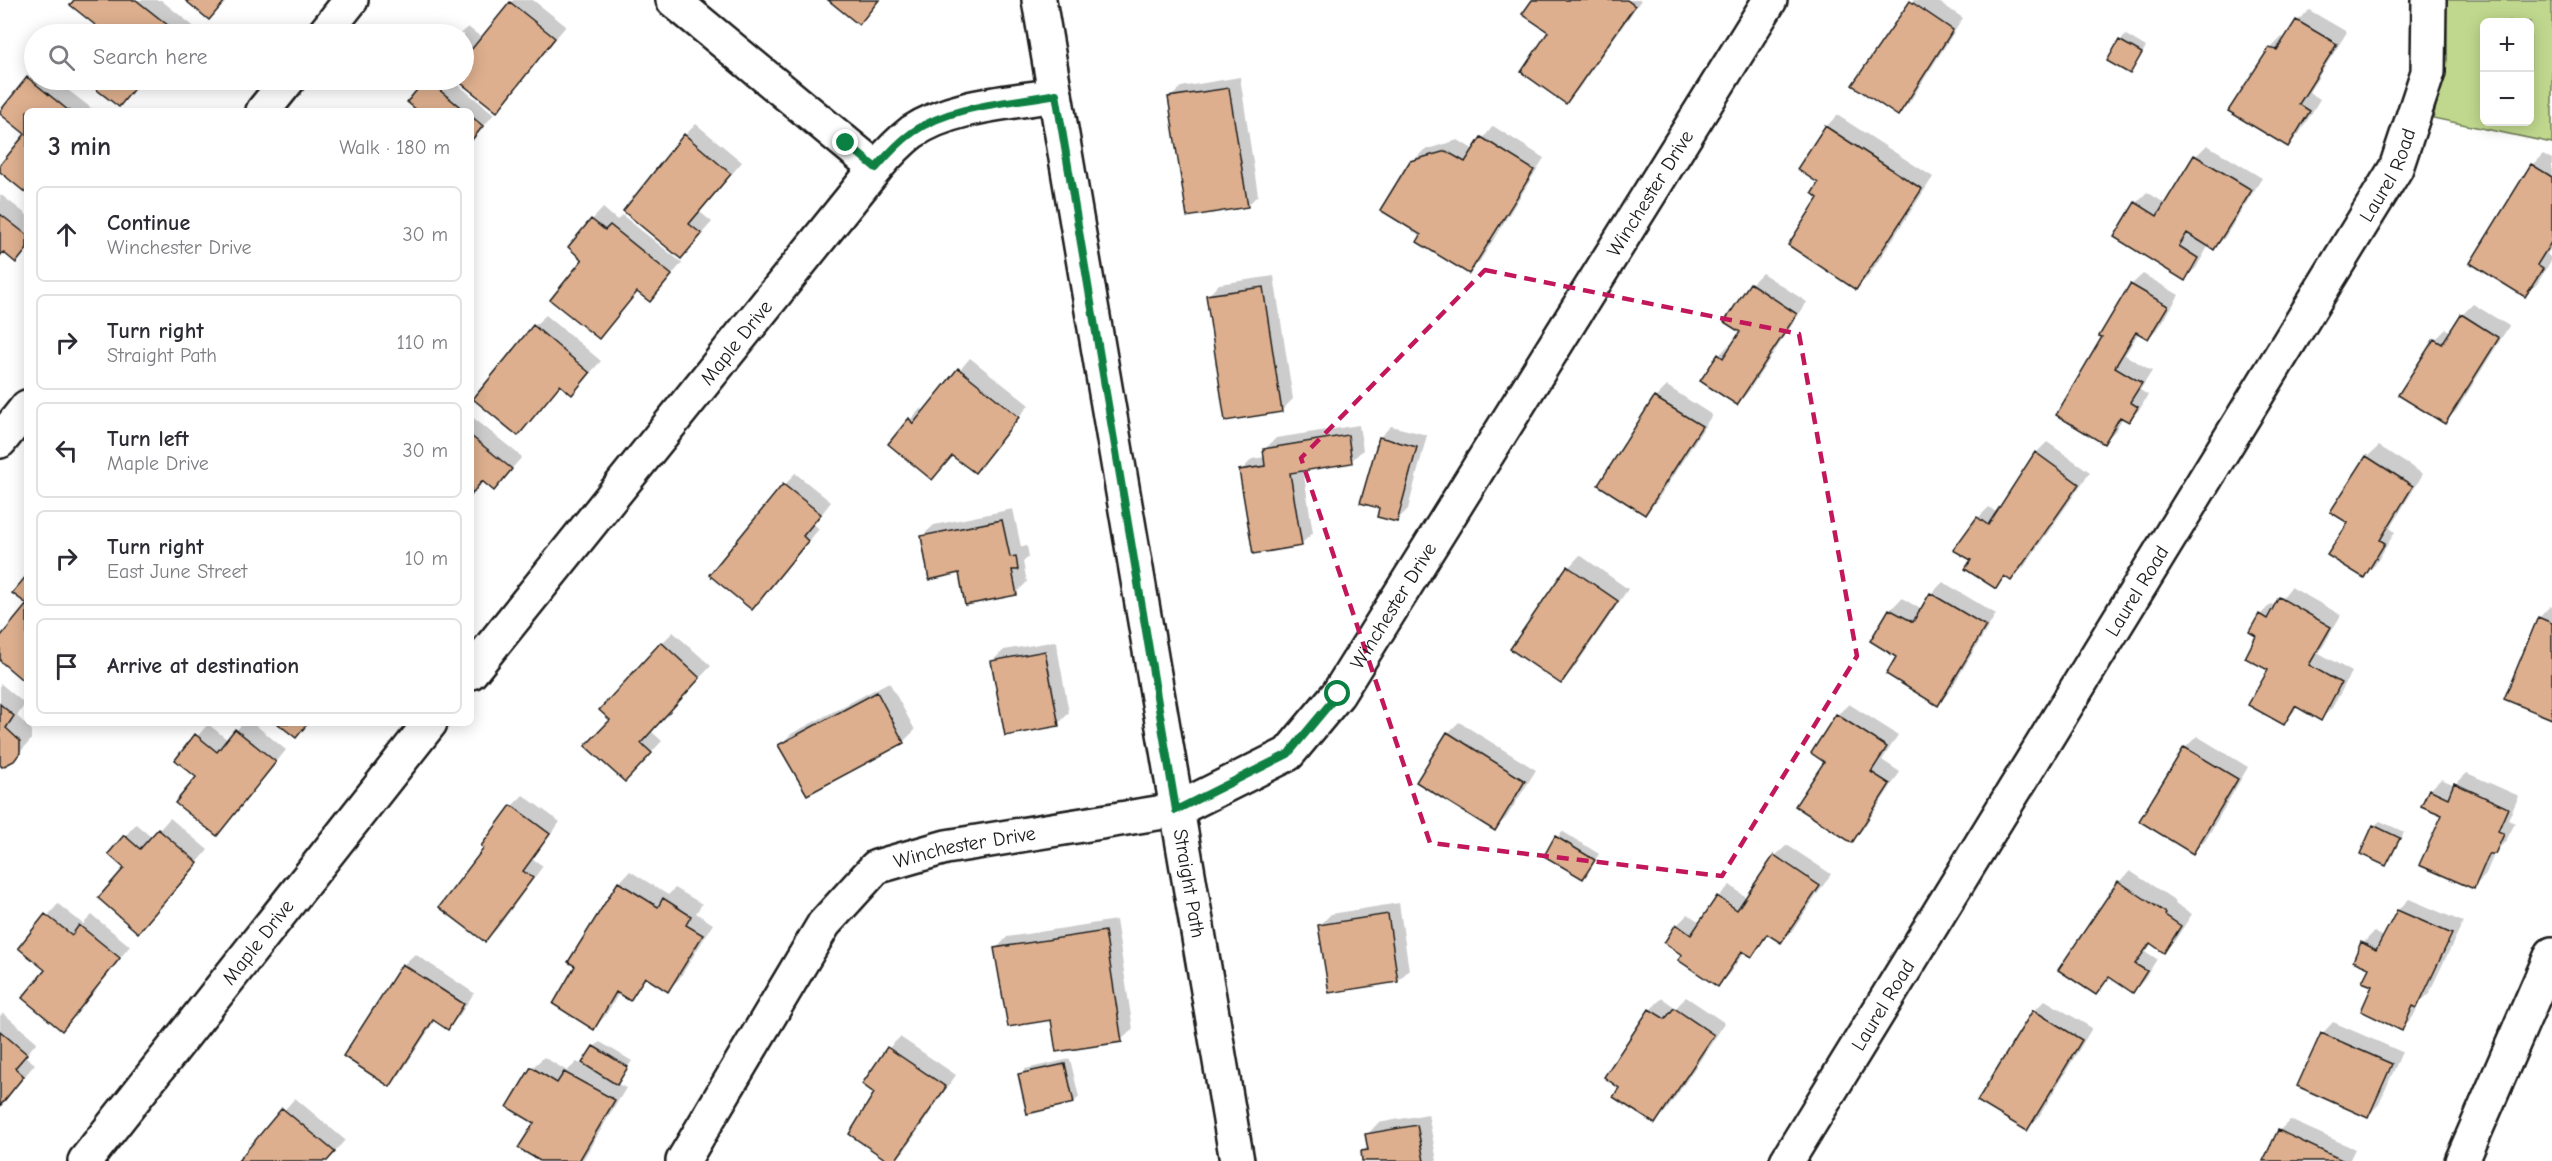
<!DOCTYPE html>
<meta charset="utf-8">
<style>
:root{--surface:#fff;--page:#f7f7f7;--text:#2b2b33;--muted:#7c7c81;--line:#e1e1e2}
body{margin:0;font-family:"Comic Neue",sans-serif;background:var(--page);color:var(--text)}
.controls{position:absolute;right:18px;top:18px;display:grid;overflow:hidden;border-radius:9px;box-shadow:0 3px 15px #0003}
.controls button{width:54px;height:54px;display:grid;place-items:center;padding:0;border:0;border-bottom:2px solid var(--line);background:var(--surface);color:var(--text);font:30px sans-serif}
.stop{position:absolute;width:18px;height:18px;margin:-14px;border:4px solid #0b8043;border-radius:50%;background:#fff}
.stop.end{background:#0b8043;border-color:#fff;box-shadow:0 2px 6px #0008}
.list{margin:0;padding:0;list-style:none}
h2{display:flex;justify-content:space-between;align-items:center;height:78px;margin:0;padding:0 24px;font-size:26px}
h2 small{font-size:20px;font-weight:400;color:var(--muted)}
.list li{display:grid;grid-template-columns:39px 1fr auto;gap:18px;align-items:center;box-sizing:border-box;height:96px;margin:0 12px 12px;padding:0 12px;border:2px solid var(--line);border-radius:9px}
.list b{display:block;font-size:22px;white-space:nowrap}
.list p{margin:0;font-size:20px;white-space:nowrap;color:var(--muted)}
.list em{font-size:20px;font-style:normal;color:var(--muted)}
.icon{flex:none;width:33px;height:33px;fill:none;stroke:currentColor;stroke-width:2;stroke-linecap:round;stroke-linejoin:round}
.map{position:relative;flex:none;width:2552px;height:1161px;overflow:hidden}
.search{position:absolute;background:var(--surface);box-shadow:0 3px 15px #0003;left:24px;top:24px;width:450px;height:66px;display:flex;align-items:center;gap:15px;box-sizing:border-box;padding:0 21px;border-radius:33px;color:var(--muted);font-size:22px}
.panel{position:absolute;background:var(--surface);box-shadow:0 3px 15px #0003;left:24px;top:108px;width:450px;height:618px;border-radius:9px}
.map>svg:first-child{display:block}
.green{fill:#c0d88e;stroke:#6e7a55;stroke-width:1.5;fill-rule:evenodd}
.shadow{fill:#0003}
.building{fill:#ddaf8e;stroke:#1c1c1c;stroke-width:1.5}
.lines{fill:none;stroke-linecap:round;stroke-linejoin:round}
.minor-casing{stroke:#1c1c1c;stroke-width:38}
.secondary-casing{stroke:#1c1c1c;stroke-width:38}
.minor{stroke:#fff;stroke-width:33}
.secondary{stroke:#fff;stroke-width:33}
.route{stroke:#0b8043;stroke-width:8}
.marked{fill:none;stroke:#c2185b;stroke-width:4.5;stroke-dasharray:12 8;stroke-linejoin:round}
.labels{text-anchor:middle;stroke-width:5;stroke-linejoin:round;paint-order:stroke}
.street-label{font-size:20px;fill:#1c1c1c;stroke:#fff}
</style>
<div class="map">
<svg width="2552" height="1161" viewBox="0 0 2552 1161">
<rect width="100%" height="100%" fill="#fff"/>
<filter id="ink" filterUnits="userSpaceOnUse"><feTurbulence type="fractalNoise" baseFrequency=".0167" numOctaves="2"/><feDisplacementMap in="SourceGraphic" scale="12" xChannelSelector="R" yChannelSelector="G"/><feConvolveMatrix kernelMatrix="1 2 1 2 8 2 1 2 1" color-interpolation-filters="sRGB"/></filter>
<g filter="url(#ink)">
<path class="green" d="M2446,0H2552V143L2433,118L2447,60ZM2484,22H2530V122H2484Z"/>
<path class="shadow" d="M76,0H161L203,34H104L106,31Z
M513,0H533L566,26L497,110L459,80H464V34H460L468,27L482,38Z
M1534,0H1641L1577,91L1566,102L1550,32Z
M1913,0H1936L1963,18L1909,103L1898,114Z
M2309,10L2347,32L2309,92L2320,99L2299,134L2288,145L2270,49L2282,37L2286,39L2297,21Z
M2126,35L2146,47L2129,73L2120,41Z
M34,72V80H55L95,111H27V133L1,113Z
M1240,77L1258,195L1247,206L1170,98L1181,87Z
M86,80H142L119,105Z
M427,80H452L494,114L471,142V111H420L409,102Z
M1837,115L1933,177L1868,277L1856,288L1820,198L1826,127Z
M696,124L742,162L700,212L712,222L681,257L685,135Z
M1493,126L1544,158L1480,261L1468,272L1412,162L1424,150L1458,140L1474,150Z
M2207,145L2262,178L2225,237L2214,248L2209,245L2196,268L2184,279L2136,203L2147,192L2166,204L2196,156Z
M2543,154L2552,159V246L2547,254L2552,259L2537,284L2525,295L2532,165Z
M0,194L27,215V250L16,261L4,251L0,257Z
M603,208L617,220L622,215L682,263L650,300L638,291L599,337L592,220Z
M1762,273L1807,302L1748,392L1737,404L1719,355L1730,344L1733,346L1742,332L1751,284Z
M2143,274L2179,295L2160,326L2148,338L2139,332L2125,355L2152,371L2140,390L2148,395L2140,409L2129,420L2123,417L2115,431L2104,442V337L2131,285Z
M1274,276L1293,399L1281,411L1208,296L1219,284Z
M2473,304L2509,326L2456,411L2444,422L2435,340L2446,329L2452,332L2462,315Z
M546,315L601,361L572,393L561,384L534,326Z
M970,358L1029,405L974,471L953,455L932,478L890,443L921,408L924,412Z
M1667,386L1712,415L1656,502L1645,513L1600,485L1655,398Z
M471,416L522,457L494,489L484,480L471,498Z
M1359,425L1363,450L1351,461L1303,469L1313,533L1301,544L1241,471L1252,459L1265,457L1264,450L1276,438Z
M1391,426L1427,435L1408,509L1396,521L1380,437Z
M2047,442L2090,472L2023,568L2011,579L2007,576L1996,587L1974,559L1978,518L1989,507L1997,513L2036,453Z
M2379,446L2423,474L2390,528L2395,532L2375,565L2363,576L2350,522L2367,457Z
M795,473L831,502L814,524L819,529L752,608L711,575Z
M1013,509L1021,547L1027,546L1029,557L1023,562L1027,582L1016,593L960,572L922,536L934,525Z
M1580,555L1628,589L1572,671L1560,682L1512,649L1569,567Z
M1943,582L1996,614L1949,692L1938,704L1898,656L1872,641L1890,610L1902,598L1922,610L1931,594Z
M2291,587L2341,615L2319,653L2352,672L2332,708L2321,719L2298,707L2284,723L2258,636L2260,615L2271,604L2276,606Z
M2550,606L2552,607V717L2539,618Z
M673,632L711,666L651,731L662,741L636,769L612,720L662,643Z
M1056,641L1069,713L1058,724L992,661L1004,650Z
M889,682L915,730L903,742L780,745L791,734Z
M0,683L25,704L17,716L31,729V740L13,760L0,763Z
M1849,704L1898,735L1882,760L1900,772L1863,829L1852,841L1826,761L1837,715Z
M1459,722L1536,770L1506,818L1494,829L1448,733Z
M243,723H253L286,750L228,822L198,777L177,760L208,724L228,740Z
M2197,736L2248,767L2205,841L2193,852L2141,821L2185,748Z
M2467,773L2519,796L2508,820L2515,823L2506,841L2495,852L2485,876L2473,887L2444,815L2430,790L2441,779L2455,785Z
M523,795L560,822L533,859L543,866L497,929L485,940L486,847L512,806Z
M170,818L208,850L149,920L126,867L110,853L136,824L152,838Z
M2380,821L2404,832L2391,859L2386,864L2374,826Z
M1562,831L1599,854L1583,877L1546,855Z
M1787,845L1831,874L1793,930L1781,941L1769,934L1751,955L1745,951L1729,974L1718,985L1684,955L1677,925L1688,914L1701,923L1718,897L1730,885L1747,898L1775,856Z
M630,871L668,895L675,888L702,904L696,913L713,924L679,979L668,990L647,977L629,999L619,993L605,1016L594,1028L577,966L619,883Z
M2130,871L2176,901L2175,903L2192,914L2175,940L2164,951L2152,943L2146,952L2157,959L2144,980L2133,991L2111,976L2096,994L2119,882Z
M2409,899L2463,922L2428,995L2420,1002L2413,1017L2401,1029L2374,985L2363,943L2374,932L2384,937L2398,910Z
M1399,903L1409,970L1398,981L1320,925L1331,914Z
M58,904L83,924L92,915L130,946L62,1029L47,970L20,948Z
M1116,920L1133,1029L1121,1040L996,949L1007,937Z
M415,954L474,993L459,1016L448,1028L435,1020L401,1073L389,1085L403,965Z
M1686,997L1725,1023L1666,1111L1654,1122L1621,1088L1606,1077L1650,1010L1662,998L1676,1008Z
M2045,1000L2092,1028L2038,1118L2026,1129L2034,1011Z
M3,1013L37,1042L25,1056L35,1064L0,1106V1016Z
M2333,1022L2402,1052L2379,1104L2368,1116L2322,1034Z
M900,1037L956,1075L904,1151L894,1161H891L876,1093L864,1084L889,1048Z
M600,1042L632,1061L616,1083L626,1088L582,1161H540L532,1068L544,1057L567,1071L577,1062L589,1068L594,1047Z
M1070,1059L1079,1097L1074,1102L1020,1075L1025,1069Z
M295,1098L345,1140L327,1161H240Z
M1428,1114L1437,1161H1364L1362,1152L1369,1145L1367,1135L1378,1123Z
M2290,1120L2355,1149L2349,1161H2265L2279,1131Z"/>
<path class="building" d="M74,0H136L179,34H102L104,32L70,5Z
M185,0H226L209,20Z
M828,0H879L859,25Z
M1532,0H1627L1635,6L1566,104L1521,72L1548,32L1522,14Z
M1910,1L1953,30L1898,116L1852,85Z
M510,2L555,38L497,112L457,80H464V44L471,50Z
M2296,20L2337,44L2299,104L2310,111L2288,147L2228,111L2269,48L2277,50Z
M2119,40L2142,53L2130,74L2107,61Z
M27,77L69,111H27V194L0,172V165L25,134L0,114V111Z
M84,80H141L119,107Z
M425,80H427L465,111H418L407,102Z
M1229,88L1248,207L1187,217L1168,97Z
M471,116L483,126L471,141Z
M1825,126L1922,189L1856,290L1788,245L1818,198L1812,193L1818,183L1797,169Z
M684,134L731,174L689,224L702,234L681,259L623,211Z
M1481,137L1534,170L1469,274L1417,242L1421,235L1380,210L1410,161L1446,151L1465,162Z
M2194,155L2252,190L2214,250L2187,233L2179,246L2198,258L2185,281L2114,237L2135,202L2157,216Z
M2531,164L2552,177V241L2537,265L2543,269L2525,297L2470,263Z
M0,214L27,235V249L16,263L3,252L0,256Z
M591,219L605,230L610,225L672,275L650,302L637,292L599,339L550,300L582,260L568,247Z
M1750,283L1797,314L1737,405L1700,381L1718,354L1723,358L1740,332L1724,322Z
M2130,284L2168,306L2148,339L2136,332L2115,367L2142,383L2130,402L2138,407L2129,422L2120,417L2104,444L2056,415L2102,337L2099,336Z
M1263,287L1282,412L1225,421L1206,295Z
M2461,314L2499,338L2445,424L2398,395L2434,339L2442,344Z
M533,325L590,373L572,395L560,385L518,436L473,399Z
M958,368L1019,417L975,473L952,456L932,480L888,444L909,418L913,424Z
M1654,397L1702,426L1645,515L1598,485Z
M1348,435L1352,463L1290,473L1302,546L1253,554L1239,470L1265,466L1263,449Z
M471,436L512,469L494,491L482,481L471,495Z
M1379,437L1417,447L1397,522L1377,517L1379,508L1360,503Z
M2035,452L2079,484L2011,581L2004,576L1996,589L1965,569L1971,560L1953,550L1977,517L1988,525Z
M2366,456L2413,486L2380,540L2385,543L2364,578L2327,555L2348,523L2330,512Z
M783,484L821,514L803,536L808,541L752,610L709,575Z
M1002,520L1010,557L1016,556L1018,570H1012L1017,595L965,605L959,573L929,580L921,536Z
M1567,566L1618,601L1561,684L1510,649Z
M27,575V604L12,593Z
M1930,593L1986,626L1938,706L1886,674L1896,657L1870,641L1889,609L1913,622Z
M2279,597L2331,627L2309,665L2341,683L2321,721L2295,706L2284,725L2248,705L2268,670L2245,658L2256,636L2249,632L2259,614L2267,619Z
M27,604V684L0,661V637Z
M2538,617L2552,623V719L2504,699Z
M661,642L700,678L641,743L652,753L625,782L585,746L610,720L599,710Z
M1045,651L1059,726L1005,736L991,661Z
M877,692L904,743L807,795L778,745Z
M0,704L14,716L6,728L20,741V753L14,761L2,767L0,765Z
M1836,714L1887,747L1871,772L1890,784L1852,843L1795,806L1824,762L1811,753Z
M277,723H308L296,738Z
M235,729L276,762L217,836L175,803L196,777L175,760L195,734L217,752Z
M1447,732L1525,781L1495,831L1416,782Z
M2184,747L2238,779L2193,854L2139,821Z
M2454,783L2508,808L2498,831L2504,834L2495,854H2489L2474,889L2419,865L2442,815L2421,806L2429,789L2448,798Z
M511,805L550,834L523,871L533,878L485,942L439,907L484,848L481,846Z
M2373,825L2400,838L2386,866L2360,854Z
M158,829L198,863L138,933L98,898L124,868L108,854L124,835L140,849Z
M1555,836L1595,860L1583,879L1544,856Z
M1774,855L1820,886L1781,943L1767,934L1752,957L1742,951L1718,987L1678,960L1682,955L1664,943L1676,924L1691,935L1717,896L1737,910Z
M2118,881L2166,913L2165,915L2181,926L2164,953L2150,943L2135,964L2147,971L2133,993L2109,977L2096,995L2058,970Z
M618,882L658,907L663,898L691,916L686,925L703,935L668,992L645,977L630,1001L616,992L594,1030L553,1004L575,966L568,962Z
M2397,910L2452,934L2417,1008L2413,1006L2402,1031L2361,1011L2372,986L2362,982L2369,968L2353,961L2361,942L2376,950Z
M45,914L72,935L79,925L120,958L62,1031L22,998L45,970L18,948Z
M1388,914L1398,982L1329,993L1318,925Z
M1105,931L1122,1042L1056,1052L1051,1020L1008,1027L994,948Z
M402,964L464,1004L448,1030L433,1020L390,1087L343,1056Z
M1674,1008L1714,1035L1655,1124L1613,1097L1619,1088L1604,1077L1649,1009L1665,1019Z
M2033,1010L2082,1040L2027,1131L1977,1101Z
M0,1031L27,1054L15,1068L24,1076L0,1106Z
M2321,1033L2392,1064L2368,1118L2297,1086Z
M593,1046L628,1067L617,1085L582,1063Z
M887,1047L946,1087L895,1161H888L849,1134L874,1093L862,1084Z
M1065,1064L1074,1103L1027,1114L1018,1074Z
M531,1067L557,1083L564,1072L615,1100L579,1161H540L518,1148L534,1123L507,1107Z
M282,1108L335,1152L327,1161H238Z
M1417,1125L1424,1161H1362L1361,1151L1368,1150L1365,1134Z
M2278,1130L2344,1161H2263Z"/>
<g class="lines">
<defs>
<g id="minor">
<path d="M673,0L876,168"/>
<path d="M324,34L351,0"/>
<path d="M263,111L288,80"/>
<path d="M0,441L27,407"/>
<path id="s1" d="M471,672L876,168C887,155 899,142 912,132C952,105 1009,103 1055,95"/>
<path id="s2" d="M85,1161L430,723"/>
<path id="s3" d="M683,1161L824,924L876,867L946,847L1176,810L1288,754L1338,694L1770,0"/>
<path id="s4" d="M1787,1161L2396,168L2428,72L2429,0"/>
<path d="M2462,1161L2552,954"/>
</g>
<g id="secondary">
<path id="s5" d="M1039,0L1237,1161"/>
</g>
</defs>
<use href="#minor" class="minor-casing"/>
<use href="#secondary" class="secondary-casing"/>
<use href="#minor" class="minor"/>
<use href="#secondary" class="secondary"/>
</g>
</g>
<g class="lines" filter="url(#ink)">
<path class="route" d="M846,143L876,168C887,155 899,142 913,132C952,105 1009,103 1056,94L1176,810L1288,754L1338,694"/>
</g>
<path class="marked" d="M1485,270L1799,334L1857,656L1722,876L1430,843L1301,458Z"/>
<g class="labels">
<g class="street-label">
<text dy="7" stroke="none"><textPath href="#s4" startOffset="1155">Laurel Road</textPath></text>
<text dy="7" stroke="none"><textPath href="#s3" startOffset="1452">Winchester Drive</textPath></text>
<text dy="7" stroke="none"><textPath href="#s1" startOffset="423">Maple Drive</textPath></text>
<text dy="7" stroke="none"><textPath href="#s4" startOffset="669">Laurel Road</textPath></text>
<text dy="7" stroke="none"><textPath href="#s3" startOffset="966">Winchester Drive</textPath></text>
<text dy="7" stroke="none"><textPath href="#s3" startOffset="444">Winchester Drive</textPath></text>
<text dy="7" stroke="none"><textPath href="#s5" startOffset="896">Straight Path</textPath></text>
<text dy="7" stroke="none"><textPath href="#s2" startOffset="279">Maple Drive</textPath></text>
<text dy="7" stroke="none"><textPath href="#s4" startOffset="183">Laurel Road</textPath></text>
</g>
</g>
</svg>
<div class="controls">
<button>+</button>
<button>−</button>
</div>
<div class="stop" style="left:1338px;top:694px"></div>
<div class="stop end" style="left:846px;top:143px"></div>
<div class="search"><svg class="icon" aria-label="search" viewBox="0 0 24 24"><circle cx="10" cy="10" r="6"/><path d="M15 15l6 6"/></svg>Search here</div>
<section class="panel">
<h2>3 min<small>Walk · 180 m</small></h2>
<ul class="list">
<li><svg class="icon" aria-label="ahead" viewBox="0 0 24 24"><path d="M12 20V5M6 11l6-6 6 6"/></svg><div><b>Continue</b><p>Winchester Drive</p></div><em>30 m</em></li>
<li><svg class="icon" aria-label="right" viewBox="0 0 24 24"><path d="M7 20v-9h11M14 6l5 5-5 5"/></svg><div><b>Turn right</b><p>Straight Path</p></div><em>110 m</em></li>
<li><svg class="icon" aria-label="left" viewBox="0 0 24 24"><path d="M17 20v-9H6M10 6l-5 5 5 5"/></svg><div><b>Turn left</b><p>Maple Drive</p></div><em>30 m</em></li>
<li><svg class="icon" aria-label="right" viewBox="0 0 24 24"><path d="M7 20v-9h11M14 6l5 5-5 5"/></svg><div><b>Turn right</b><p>East June Street</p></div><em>10 m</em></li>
<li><svg class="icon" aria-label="arrive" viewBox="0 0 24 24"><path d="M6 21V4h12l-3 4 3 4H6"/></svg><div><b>Arrive at destination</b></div></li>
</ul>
</section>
</div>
